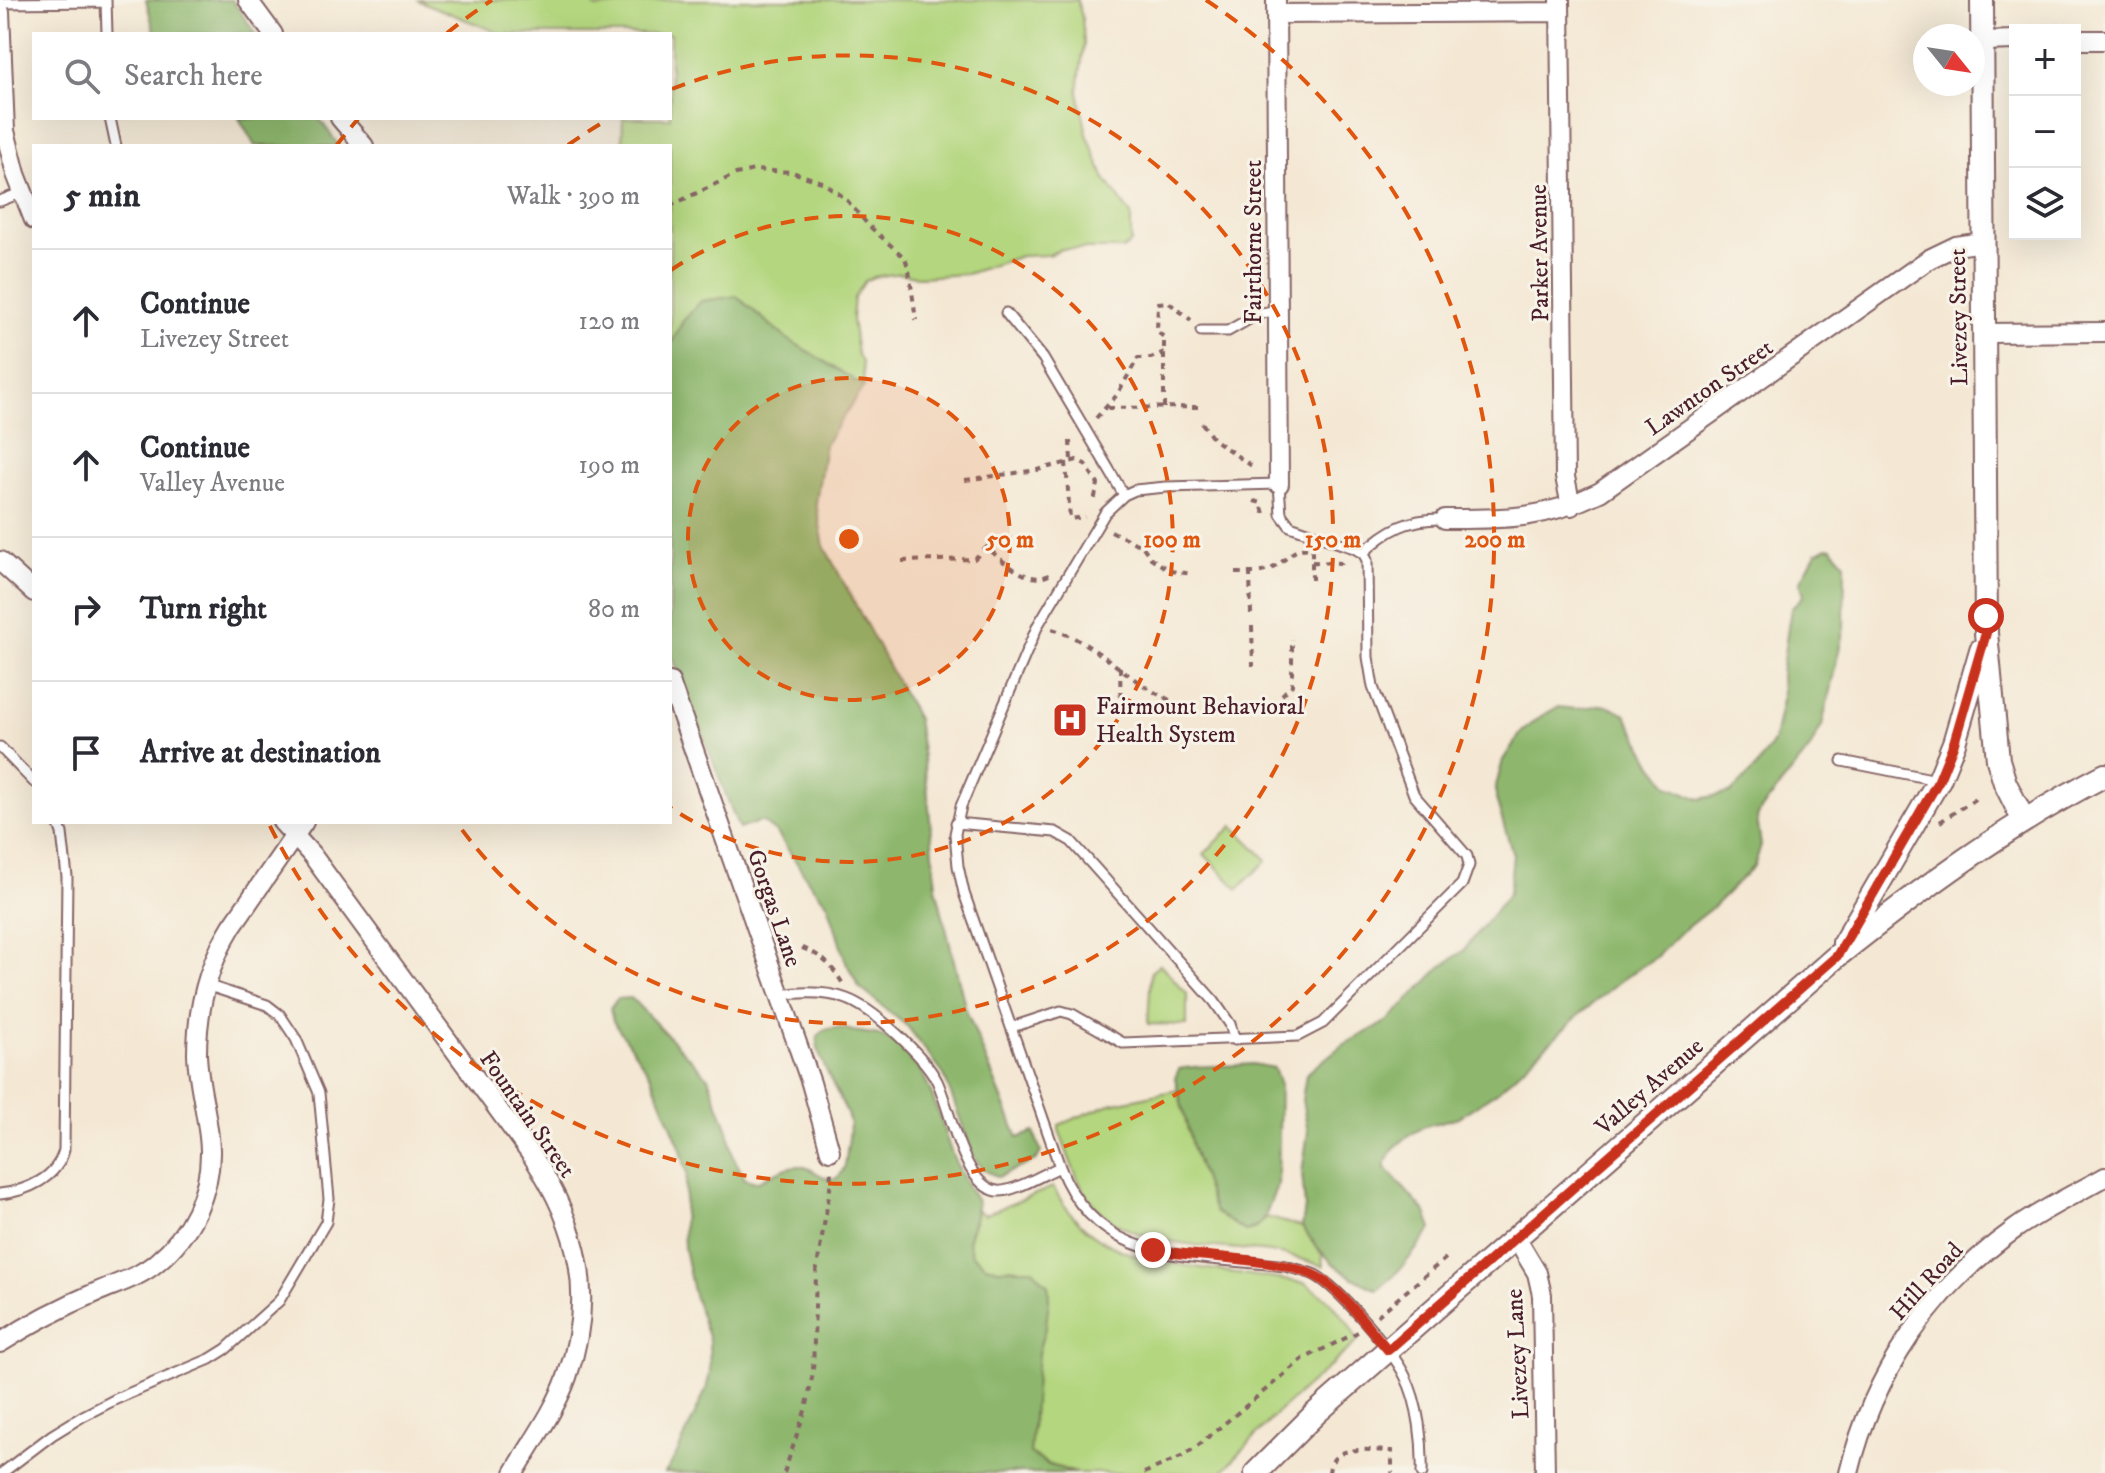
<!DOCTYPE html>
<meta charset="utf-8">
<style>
:root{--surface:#fff;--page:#f2f2f3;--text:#2b2b33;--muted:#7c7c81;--line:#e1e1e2}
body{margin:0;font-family:"IM FELL DW Pica",serif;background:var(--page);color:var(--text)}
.controls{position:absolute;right:24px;top:24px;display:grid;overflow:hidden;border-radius:0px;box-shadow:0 8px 32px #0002}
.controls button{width:72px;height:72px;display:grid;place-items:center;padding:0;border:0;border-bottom:2px solid var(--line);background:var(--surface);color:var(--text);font:40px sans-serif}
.compass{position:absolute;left:1913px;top:24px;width:72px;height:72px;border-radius:50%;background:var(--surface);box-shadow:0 8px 32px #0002;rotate:120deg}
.stop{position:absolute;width:24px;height:24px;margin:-18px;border:6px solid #c8321e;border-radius:50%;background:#fff}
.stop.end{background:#c8321e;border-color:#fff;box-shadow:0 2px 8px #0008}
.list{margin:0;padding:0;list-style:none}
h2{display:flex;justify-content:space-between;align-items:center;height:104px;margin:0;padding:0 32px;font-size:34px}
h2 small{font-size:26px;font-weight:400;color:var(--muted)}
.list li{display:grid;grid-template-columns:52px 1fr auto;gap:24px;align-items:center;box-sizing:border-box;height:144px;padding:0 32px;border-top:2px solid var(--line)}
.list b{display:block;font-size:30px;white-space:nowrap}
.list p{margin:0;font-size:26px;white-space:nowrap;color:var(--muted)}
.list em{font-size:26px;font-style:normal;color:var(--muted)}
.icon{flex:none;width:44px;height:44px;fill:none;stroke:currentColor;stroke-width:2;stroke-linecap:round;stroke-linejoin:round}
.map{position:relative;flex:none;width:2105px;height:1473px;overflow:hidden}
.search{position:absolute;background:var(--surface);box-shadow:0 8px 32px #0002;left:32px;top:32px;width:640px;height:88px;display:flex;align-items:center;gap:20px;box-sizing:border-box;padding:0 28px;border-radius:0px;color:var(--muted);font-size:30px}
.panel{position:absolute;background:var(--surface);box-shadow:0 8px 32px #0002;left:32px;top:144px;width:640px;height:680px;border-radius:0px}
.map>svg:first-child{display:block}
.green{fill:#b3d67e;stroke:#7e7a54;stroke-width:2}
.forest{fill:#8eb76d;stroke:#6c6b4c;stroke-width:2}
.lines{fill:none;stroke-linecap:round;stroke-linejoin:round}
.service-casing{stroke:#866566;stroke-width:13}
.minor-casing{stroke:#866566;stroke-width:22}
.tertiary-casing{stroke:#866566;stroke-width:26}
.path{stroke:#866566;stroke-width:4;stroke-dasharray:6 6;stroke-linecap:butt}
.service{stroke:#fff;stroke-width:9}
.minor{stroke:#fff;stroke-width:18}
.tertiary{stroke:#fff;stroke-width:22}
.route{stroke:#c8321e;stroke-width:10}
.ring{fill:none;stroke:#e0560e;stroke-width:4;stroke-dasharray:14 10}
.labels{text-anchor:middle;stroke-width:6;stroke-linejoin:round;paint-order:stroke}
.street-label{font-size:24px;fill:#4a1f2b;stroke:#f7f3e8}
.poi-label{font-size:24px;fill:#4a1f2b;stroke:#f7f3e8;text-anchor:start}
.centre{fill:#e0560e;stroke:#f7f3e8;stroke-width:4}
.ring-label{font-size:24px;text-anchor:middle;font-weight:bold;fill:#e0560e;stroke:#f7f3e8;stroke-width:6;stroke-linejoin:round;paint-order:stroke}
</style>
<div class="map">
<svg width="2105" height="1473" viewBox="0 0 2105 1473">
<rect width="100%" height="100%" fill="#f7f3e8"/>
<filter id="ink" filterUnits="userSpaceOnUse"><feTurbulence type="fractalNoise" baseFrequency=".0125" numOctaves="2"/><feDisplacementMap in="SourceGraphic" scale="16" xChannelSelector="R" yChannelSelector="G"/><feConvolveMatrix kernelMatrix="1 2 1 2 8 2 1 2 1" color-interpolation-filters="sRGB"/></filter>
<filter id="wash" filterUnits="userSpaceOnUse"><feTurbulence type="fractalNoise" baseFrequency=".006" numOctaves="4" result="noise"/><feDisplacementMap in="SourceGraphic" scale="32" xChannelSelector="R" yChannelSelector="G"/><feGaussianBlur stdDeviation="1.8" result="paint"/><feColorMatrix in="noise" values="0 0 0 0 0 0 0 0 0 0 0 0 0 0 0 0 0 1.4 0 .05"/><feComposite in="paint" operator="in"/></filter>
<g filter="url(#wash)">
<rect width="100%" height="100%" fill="#f4e8d4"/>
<path class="green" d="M417,0H590L596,8L665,0H1077L1082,17L1084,44L1078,91L1087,134L1104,177L1131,215V243L1122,249H1061L1049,255L1021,256L967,274L920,277L901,273L873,277L865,281L854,298L852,319L857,354L862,362L864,386L786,338L736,296L683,321L670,346V146H622L623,118H670V34H501Z
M1233,826L1267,860L1238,889L1204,854Z
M1160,964L1187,994V1025L1148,1024L1151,972Z
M1178,1090L1192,1146L1215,1212L1245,1231L1255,1229L1267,1217L1302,1227L1322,1255L1323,1266C1305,1260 1288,1255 1270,1252C1217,1245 1134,1249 1096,1207C1077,1186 1069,1157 1059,1130V1125L1110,1104Z
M1053,1187C1077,1231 1112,1253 1161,1262L1305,1283L1330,1301L1348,1323L1358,1341L1277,1413L1221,1473H1076L1050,1465L1030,1454C1032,1421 1031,1385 1038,1353C1042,1329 1050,1310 1048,1285L1017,1268L998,1269L986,1265L972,1255L968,1242L978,1210L984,1215Z"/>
<path class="forest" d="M146,0H232L256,34H155Z
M239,118H319L339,146H255Z
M736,296L786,338L864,386L825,444L816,503L824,546L917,719L927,785L936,887L966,1010L1018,1138L1034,1132L1041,1152L1037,1159L1026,1165L998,1177L984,1170L974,1157L944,1075L908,1027L859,987L845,960L828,904L812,886L777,833L761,821L739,829L670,650V346L683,321L701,301Z
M1827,547L1832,548L1845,563L1844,628L1822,726L1809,750L1760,811L1757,818L1761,846L1754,866L1714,906L1681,932L1656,957L1620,981L1580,1014L1498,1091L1459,1117L1425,1126L1408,1136L1394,1148L1384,1166L1426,1213L1432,1229L1403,1266L1378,1290C1339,1273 1327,1261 1302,1227L1305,1207L1302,1173L1308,1132L1302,1100L1306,1074L1341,1046L1388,1021L1441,967L1464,950L1509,893L1513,855L1496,799V786L1503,760L1521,733L1541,716L1558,707L1576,709L1602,705L1614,708L1625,714L1653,765L1669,786L1700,799L1730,793L1756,768L1774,740L1782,700L1781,674L1789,621L1791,609L1804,595L1800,582L1816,553Z
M631,998L708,1077L728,1130L733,1156L745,1179L756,1182C768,1177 787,1165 800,1166C815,1168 821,1181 837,1178C846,1169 846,1161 847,1150C849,1140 851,1129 849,1120C845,1102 809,1048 819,1035C827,1025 842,1028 853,1031C868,1034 881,1033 894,1042C930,1065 938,1118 952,1154C959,1171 968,1187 978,1203L968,1242L972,1255L986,1265L998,1269H1033L1048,1285L1049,1300L1046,1325L1038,1353L1030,1454L1049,1465L1076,1473H665L676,1456L706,1390L710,1372L709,1340L693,1292L684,1248L683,1223L687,1173L681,1149L651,1076L613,1021L610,1009L617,999Z
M1252,1064L1274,1068L1280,1085L1278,1185C1267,1203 1270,1226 1245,1231L1215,1212L1192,1146L1175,1078L1179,1069C1203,1064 1228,1067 1252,1064Z"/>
</g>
<g filter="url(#ink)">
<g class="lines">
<defs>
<path id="service" d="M106,0L107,34
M0,3L106,2
M110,118L116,146
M0,201L23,192
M1006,313L1043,358L1124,495
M1201,331H1228L1258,314L1277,310
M1363,553C1388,529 1409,518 1445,519
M0,747L34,782
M1842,761L1937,780
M956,823L1055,832L1071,841L1214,1001L1230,1024L1235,1040
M780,995C801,992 826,991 847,999C874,1009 924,1056 937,1081C950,1108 963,1186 997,1191C1013,1193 1045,1173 1060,1167
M1012,1027L1061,1011L1072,1014L1123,1043L1298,1036L1323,1023L1462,884L1469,865L1467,856L1414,795L1373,687L1368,657L1367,560L1363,553L1354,548L1290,526L1281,514L1279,484L1166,487L1135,490L1124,495L1105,513L1038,625L961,806L955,834L958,866L964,893L1060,1167C1099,1268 1194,1254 1285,1266C1295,1269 1306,1271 1315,1275C1339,1288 1393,1351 1405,1376C1419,1404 1423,1443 1422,1473
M0,1194C27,1191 57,1178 64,1150L67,877L62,833L58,822
M2,1473L52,1435L83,1416L116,1399L210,1359L226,1349L279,1301L326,1222L329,1199L319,1093L296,1039L280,1015L267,1005L206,985"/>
<path id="minor" d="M248,0L273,34
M1276,0L1279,484
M1560,0L1565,477L1571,506
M0,12L5,131L16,174L34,220
M1276,14L1560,12
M2075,40H2105
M1983,41L2015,40
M340,118L364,146
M1984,333L2105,332
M1445,519C1506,519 1543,520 1600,492L1929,259L1956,246L1983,242
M0,561L34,592
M670,682L811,1083L830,1151
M282,822L312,855L533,1157C579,1227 596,1296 567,1377C555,1411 532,1442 514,1473
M1516,1238L1537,1273L1542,1295L1545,1473
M0,1343C31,1323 64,1306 97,1292C118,1283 140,1277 157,1262C190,1235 211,1193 210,1150C209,1118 198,1086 197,1054C197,1008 208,965 232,926L304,822
M1849,1473C1873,1373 1931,1289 2015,1229C2043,1209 2075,1194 2105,1177"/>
<path id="tertiary" d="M1982,0L1986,633L1998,760L2005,783L2024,821
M1844,943L1939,780L1954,743L1981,650
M1256,1473L1316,1413L1837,956C1922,888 2008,825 2105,775"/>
</defs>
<use href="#service" class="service-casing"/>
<use href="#minor" class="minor-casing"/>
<use href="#tertiary" class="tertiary-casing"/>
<path class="path" d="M670,206L736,174L754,170L792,172L822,182L845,198L869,226L905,258L909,270L916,320
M1108,408L1202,407
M1164,408V337L1157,332L1158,303L1168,302L1191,320
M1096,418L1117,395L1138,358H1151L1164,352
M1202,423L1213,439L1256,469
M1070,441L1071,461
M1066,462L1070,519L1085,517
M965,480L1037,470L1077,460L1085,464L1098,484L1094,501
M1254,501L1261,503L1264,514
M1111,531L1143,547L1151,558L1170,571L1193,574
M902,561L974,559L987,547C1001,560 1031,588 1050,574
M1312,562L1341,563L1343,559
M1250,572L1251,615
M1236,573C1246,573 1258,574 1268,570C1286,564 1291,545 1312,549V580
M1252,626L1253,666
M1052,629C1098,643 1128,682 1172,701
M1120,667L1121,713
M1282,695L1292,685V639
M1940,822L1978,797
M802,948C821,954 833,967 843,984
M1377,1316L1447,1257
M784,1473L807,1405L813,1372L816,1273L830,1189L831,1169
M1144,1473L1181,1457L1196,1447L1303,1359L1358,1332
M1329,1473C1331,1442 1369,1451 1392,1451V1473"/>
<use href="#service" class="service"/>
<use href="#minor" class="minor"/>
<use href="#tertiary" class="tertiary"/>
</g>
</g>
<g class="lines" filter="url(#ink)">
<path class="route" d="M1153,1250C1196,1258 1291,1257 1324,1281C1348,1299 1368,1327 1388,1350L1837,956L1939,780L1954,743L1986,633V616"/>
</g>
<circle cx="849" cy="539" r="161" fill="#e0560e" fill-opacity=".12"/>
<g class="ring">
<circle cx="849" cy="539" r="161"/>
<path d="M671 270A323 323 0 1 1 671 808"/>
<path d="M568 145A484 484 0 0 1 607 120M672 89A484 484 0 1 1 457 823"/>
<path d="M336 146A646 646 0 0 1 358 119M447 33A646 646 0 0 1 492 0M1206 0A646 646 0 1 1 268 822"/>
</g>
<defs>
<symbol id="hospital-square" viewBox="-11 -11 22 22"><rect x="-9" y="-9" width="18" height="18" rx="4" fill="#c8321e" stroke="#f7f3e8"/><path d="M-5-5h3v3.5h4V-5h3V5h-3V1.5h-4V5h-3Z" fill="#fff"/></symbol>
</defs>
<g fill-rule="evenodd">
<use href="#hospital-square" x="1050" y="700" width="40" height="40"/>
</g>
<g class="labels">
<g class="street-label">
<text transform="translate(1253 242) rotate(-90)" y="8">Fairthorne Street</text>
<text transform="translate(1539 253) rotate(-91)" y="8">Parker Avenue</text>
<text transform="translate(1958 317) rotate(-91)" y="8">Livezey Street</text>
<text transform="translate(1709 387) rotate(-35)" y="8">Lawnton Street</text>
<text transform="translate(775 908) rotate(71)" y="8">Gorgas Lane</text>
<text transform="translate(1649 1086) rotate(-41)" y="8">Valley Avenue</text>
<text transform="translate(528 1114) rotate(55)" y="8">Fountain Street</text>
<text transform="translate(1926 1281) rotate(-48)" y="8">Hill Road</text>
<text transform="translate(1517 1354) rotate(-93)" y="8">Livezey Lane</text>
</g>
<g class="poi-label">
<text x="1096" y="714">Fairmount Behavioral<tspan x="1096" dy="28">Health System</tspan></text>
</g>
</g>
<circle cx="849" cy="539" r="12" class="centre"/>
<g class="ring-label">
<text x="1010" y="547">50 m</text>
<text x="1172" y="547">100 m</text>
<text x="1333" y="547">150 m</text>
<text x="1495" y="547">200 m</text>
</g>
</svg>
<div class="controls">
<button>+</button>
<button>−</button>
<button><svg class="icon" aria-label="layers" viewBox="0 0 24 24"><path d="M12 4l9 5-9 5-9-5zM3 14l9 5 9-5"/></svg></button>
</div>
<svg class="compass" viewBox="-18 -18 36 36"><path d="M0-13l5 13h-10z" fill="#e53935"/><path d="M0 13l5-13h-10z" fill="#7c7c81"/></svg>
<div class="stop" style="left:1986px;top:616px"></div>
<div class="stop end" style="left:1153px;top:1250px"></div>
<div class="search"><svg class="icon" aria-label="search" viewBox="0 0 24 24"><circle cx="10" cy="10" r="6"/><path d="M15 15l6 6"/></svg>Search here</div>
<section class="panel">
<h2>5 min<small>Walk · 390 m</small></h2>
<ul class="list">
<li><svg class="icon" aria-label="ahead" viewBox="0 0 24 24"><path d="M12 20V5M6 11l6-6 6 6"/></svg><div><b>Continue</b><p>Livezey Street</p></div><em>120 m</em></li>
<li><svg class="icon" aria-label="ahead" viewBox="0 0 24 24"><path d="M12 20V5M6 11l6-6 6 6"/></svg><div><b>Continue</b><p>Valley Avenue</p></div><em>190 m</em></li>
<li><svg class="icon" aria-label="right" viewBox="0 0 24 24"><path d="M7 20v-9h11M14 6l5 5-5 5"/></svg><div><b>Turn right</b></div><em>80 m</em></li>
<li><svg class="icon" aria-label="arrive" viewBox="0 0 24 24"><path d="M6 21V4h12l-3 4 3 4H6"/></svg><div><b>Arrive at destination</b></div></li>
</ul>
</section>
</div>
